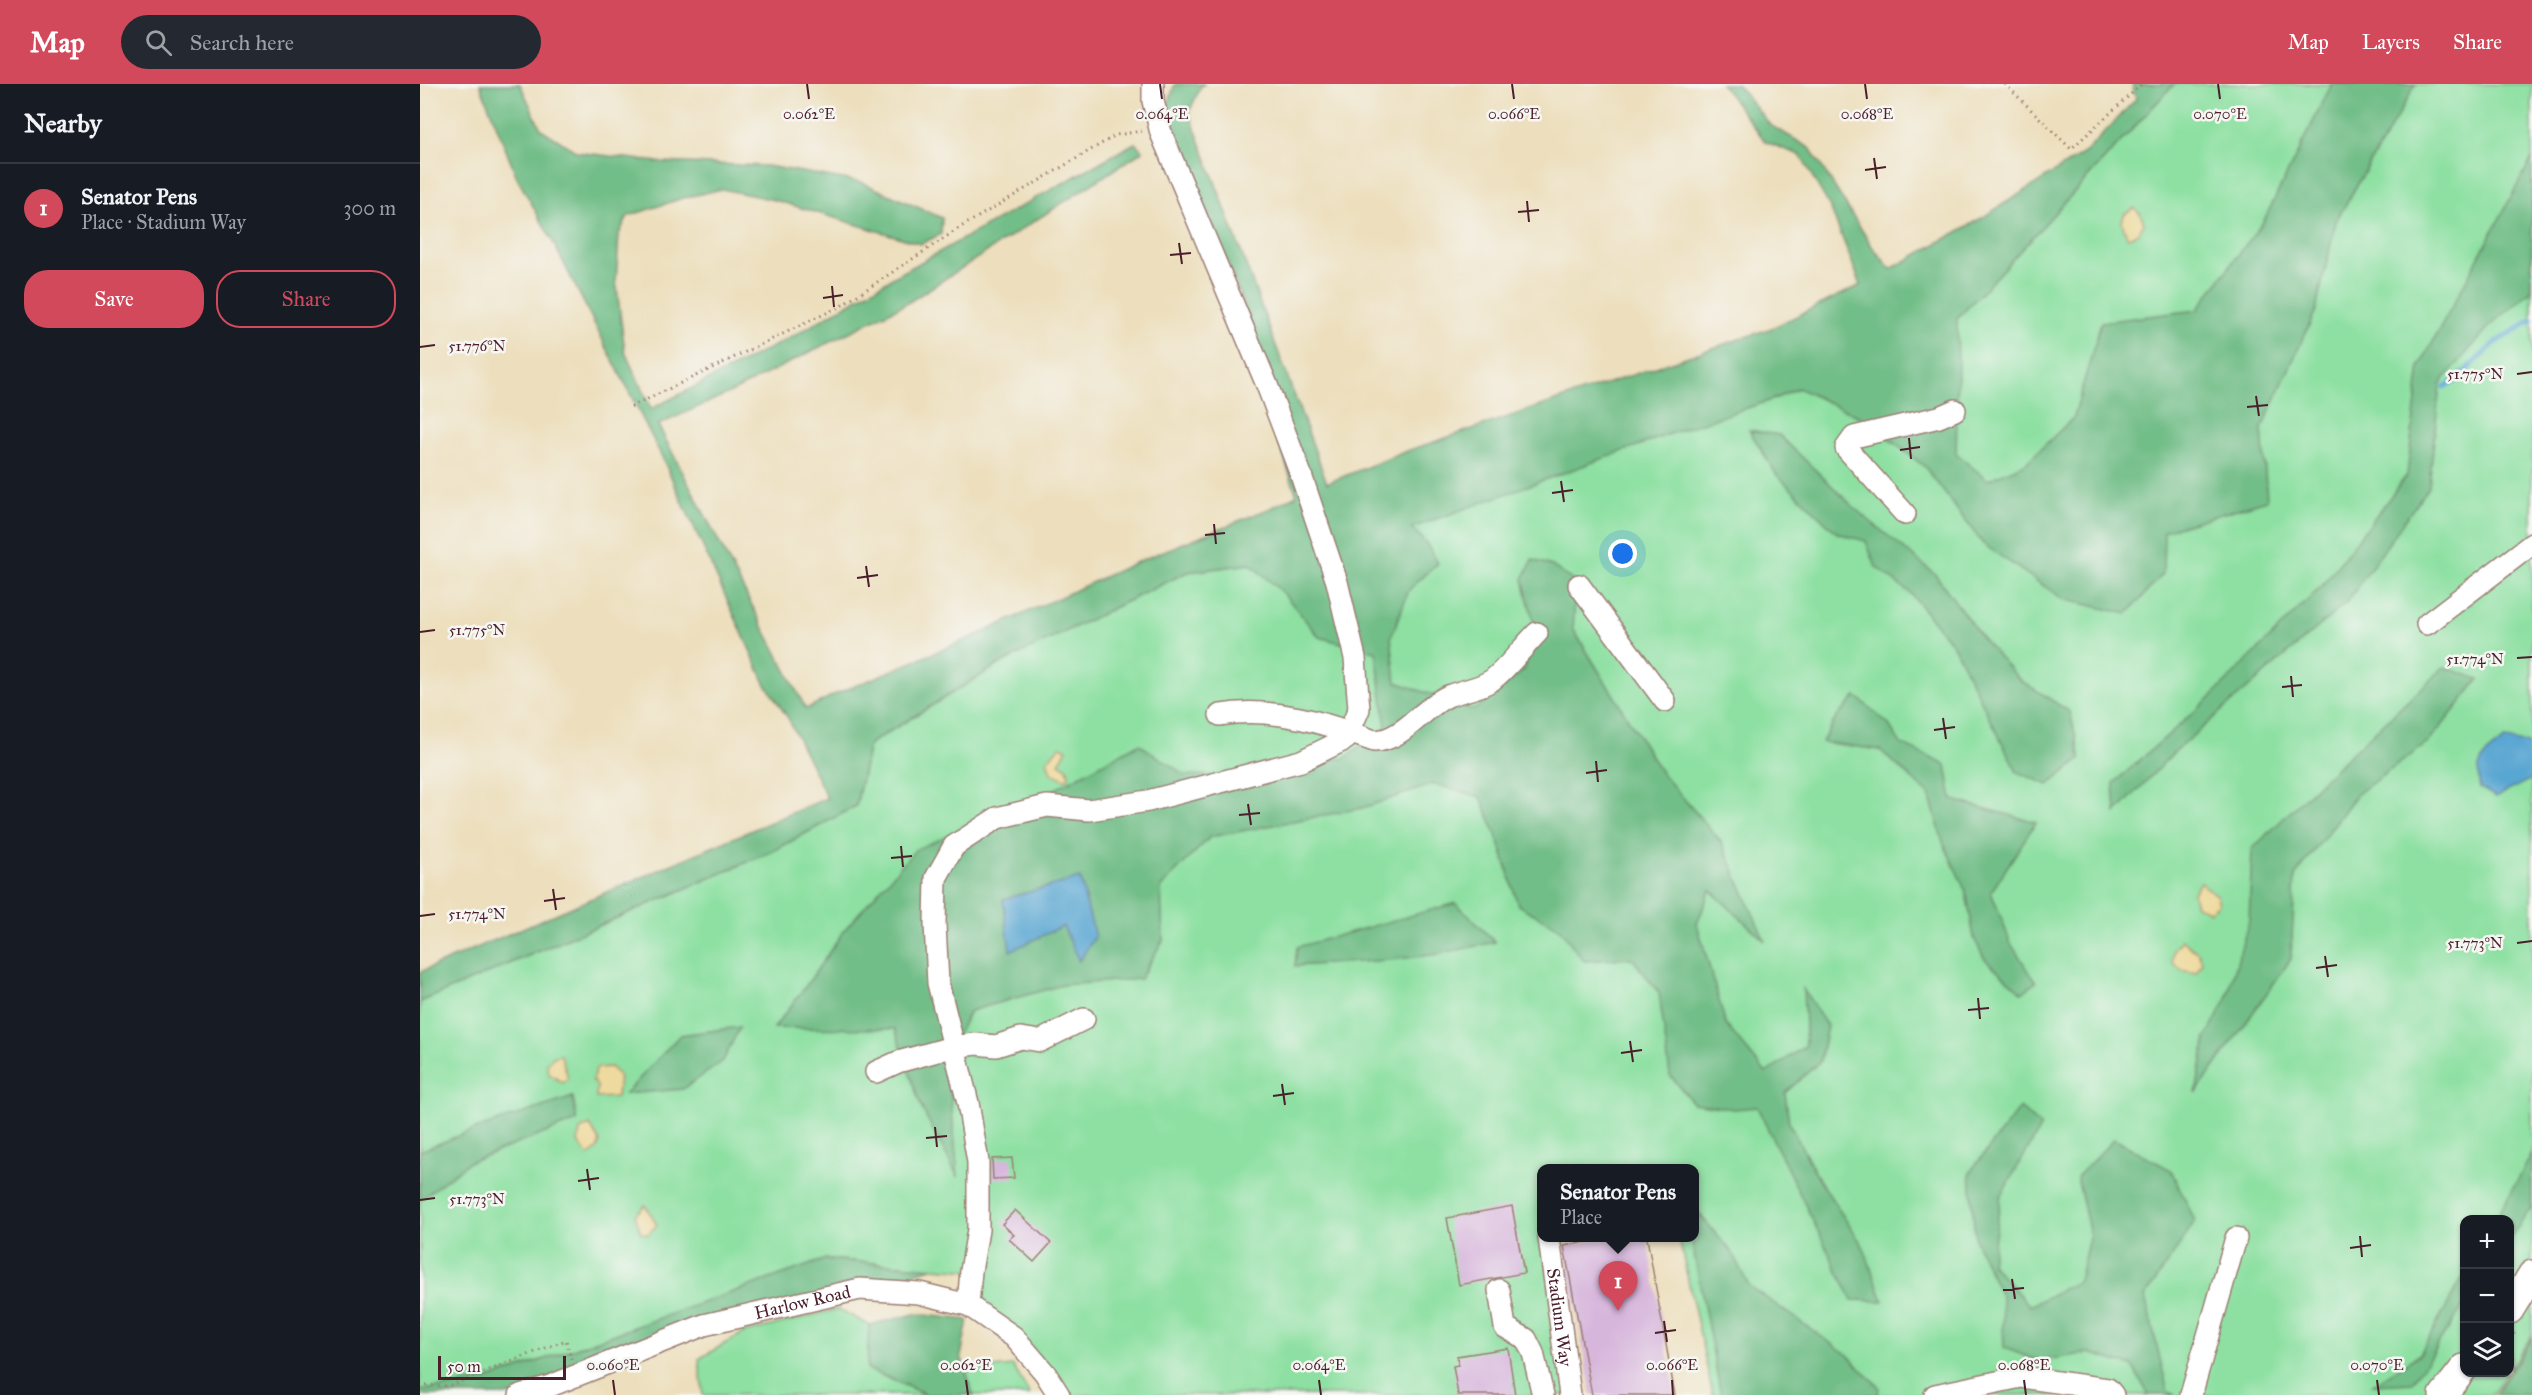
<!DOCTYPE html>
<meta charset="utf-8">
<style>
:root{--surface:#171b24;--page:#242831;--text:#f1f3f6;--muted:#9ea1a6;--line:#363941;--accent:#d1495b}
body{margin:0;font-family:"IM FELL Great Primer",serif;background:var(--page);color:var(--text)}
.controls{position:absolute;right:18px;bottom:18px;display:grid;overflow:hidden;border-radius:12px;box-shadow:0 2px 4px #0004}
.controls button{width:54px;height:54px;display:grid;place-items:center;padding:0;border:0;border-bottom:2px solid var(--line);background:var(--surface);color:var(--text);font:30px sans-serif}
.scale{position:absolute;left:18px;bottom:15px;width:128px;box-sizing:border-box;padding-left:6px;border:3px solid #4a1f2b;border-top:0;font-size:16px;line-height:21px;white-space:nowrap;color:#4a1f2b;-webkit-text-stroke:4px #f6f6f2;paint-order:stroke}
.you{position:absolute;left:1203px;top:470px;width:21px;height:21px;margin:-15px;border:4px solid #fff;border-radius:50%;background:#1a73e8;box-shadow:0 0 0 9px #1a73e833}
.badge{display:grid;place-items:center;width:39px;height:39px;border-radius:50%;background:var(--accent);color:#fff;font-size:20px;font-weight:700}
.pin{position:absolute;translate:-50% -50px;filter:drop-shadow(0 2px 3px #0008)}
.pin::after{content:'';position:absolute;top:32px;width:21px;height:18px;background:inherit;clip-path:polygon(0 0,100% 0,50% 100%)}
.popup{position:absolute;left:1117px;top:1080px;width:162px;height:78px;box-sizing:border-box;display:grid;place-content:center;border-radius:12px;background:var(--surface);filter:drop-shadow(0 2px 4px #0005);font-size:20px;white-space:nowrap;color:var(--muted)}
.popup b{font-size:22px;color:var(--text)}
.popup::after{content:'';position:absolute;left:50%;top:100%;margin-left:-12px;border:12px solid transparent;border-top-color:var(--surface)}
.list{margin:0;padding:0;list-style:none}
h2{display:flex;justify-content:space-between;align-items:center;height:78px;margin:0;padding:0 24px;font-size:26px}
h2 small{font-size:20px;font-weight:400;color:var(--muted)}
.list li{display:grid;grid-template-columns:39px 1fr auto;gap:18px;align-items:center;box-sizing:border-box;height:90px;padding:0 24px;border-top:2px solid var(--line)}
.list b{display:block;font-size:22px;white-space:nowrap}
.list p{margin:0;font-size:20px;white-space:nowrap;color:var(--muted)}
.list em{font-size:20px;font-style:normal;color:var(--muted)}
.actions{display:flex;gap:12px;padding:18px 24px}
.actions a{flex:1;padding:14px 0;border:2px solid var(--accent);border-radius:24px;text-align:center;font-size:21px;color:var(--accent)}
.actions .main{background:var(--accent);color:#fff}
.icon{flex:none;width:33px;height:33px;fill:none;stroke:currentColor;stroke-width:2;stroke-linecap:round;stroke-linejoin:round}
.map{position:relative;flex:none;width:2112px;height:1311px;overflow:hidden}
header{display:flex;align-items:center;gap:36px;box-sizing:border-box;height:84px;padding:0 30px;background:var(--accent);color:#fff}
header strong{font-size:28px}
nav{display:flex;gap:33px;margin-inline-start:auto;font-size:21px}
.search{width:420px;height:54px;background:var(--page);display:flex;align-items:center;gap:15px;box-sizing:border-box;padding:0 21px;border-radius:33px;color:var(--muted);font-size:22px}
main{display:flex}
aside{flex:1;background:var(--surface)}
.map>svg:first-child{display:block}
.green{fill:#8de0a2;stroke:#6c8066;stroke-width:1.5}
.forest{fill:#72be88;stroke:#5e6e5a;stroke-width:1.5}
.sand{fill:#eeda9e;stroke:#9c7c64;stroke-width:1.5}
.water{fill:#59a6d2;stroke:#52627e;stroke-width:1.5}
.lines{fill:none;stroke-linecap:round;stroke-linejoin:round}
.stream{stroke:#59a6d2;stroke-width:5}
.building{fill:#d7b6dc}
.minor-casing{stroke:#9c7f74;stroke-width:24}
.major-casing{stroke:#9c7f74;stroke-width:30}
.path{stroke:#9c7f74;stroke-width:3;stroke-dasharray:1.5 4.5;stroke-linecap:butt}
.minor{stroke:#fff;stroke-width:21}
.major{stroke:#fff;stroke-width:27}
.ticks{fill:none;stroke:#4a1f2b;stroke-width:2}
.labels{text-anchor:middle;stroke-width:5;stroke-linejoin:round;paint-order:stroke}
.street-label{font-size:18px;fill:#4a1f2b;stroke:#f6f6f2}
.ticks-label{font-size:15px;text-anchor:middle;fill:#4a1f2b;stroke:#f6f6f2;stroke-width:5;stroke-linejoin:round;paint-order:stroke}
</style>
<header>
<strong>Map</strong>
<div class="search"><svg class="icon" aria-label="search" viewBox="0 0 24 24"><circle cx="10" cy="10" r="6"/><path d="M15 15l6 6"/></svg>Search here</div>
<nav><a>Map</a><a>Layers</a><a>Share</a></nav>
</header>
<main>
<aside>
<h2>Nearby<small></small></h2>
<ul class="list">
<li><span class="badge">1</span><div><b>Senator Pens</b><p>Place · Stadium Way</p></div><em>300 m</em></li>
</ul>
<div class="actions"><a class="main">Save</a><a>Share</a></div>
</aside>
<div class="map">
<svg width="2112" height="1311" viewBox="0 0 2112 1311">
<rect width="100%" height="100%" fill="#f6f6f2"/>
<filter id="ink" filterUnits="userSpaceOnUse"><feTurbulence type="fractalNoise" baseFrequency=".0167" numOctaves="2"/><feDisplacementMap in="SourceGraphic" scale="12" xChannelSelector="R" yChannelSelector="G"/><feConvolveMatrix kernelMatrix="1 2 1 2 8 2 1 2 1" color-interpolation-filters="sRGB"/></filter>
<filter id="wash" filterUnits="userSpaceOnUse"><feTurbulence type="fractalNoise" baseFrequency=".008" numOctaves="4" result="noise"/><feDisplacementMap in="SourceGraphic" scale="24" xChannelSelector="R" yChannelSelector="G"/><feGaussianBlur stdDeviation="1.35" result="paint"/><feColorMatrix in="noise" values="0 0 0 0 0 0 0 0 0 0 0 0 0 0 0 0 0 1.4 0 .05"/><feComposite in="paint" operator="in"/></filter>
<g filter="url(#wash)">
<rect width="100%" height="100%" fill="#eddfbd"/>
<path class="green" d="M1754,0H2112V1251L2090,1285V1136H2044V1288L2087,1289L2072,1311H1293L1259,1154H1274V1084H1122V1154L1150,1311H639L548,1221L551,1187L406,1175L63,1297L0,1307V918L353,767L436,722L449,660L579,580L767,488L830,480L1354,315L1536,235Z
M418,1225L449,1241L447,1285L502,1309L503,1311H283L279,1275L323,1249Z
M593,1282L610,1311H553L546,1287Z"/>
<path class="forest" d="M60,0H100L121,45L157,68L238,78L347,82L441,98L522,134L521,150L501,160L355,116L302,105L263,114L208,132L199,150L196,197L205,268L231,325L374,252L467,197L715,59L723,67L489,218L313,307L238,341L386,625L418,609L555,552L719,477L851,424L877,411L832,282L844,272L747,24L755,0H785L781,2L769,28L907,399L990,366L1352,244L1441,201L1410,123L1380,71L1346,58L1301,0H1317L1350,41L1390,64L1453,164L1471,185L1557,137L1666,68L1716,15L1712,0H1754L1537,235L1538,281L1536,370L1568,396L1605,380L1654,333L1681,238L1777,226L1843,138L1912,0H1996L1916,137L1896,226L1842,344L1847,416L1744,447L1743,490L1707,530L1643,515L1563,460L1505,383L1440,333L1378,304L1354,315L1261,346L992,444L1006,459L1018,479L989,506L971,553L976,598L1054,626L1105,585L1114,540L1103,495L1113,476L1132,482L1156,499L1153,545L1240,687L1302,759L1345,857L1290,806L1277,840L1306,941L1346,989L1386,961L1383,905L1407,942L1400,977L1365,1009L1369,1039L1400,1097L1443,1162L1463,1217L1432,1216L1337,1023L1314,1025L1273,1019L1250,991L1239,909L1212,874L1164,877L1139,844L1098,821L1080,761L1061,713L1014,700L942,724L790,753L741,803L743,856L720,895L642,901L550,927L527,971L538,1093L501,1023L475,945L354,944L386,902L425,845L496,765L630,708L719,660L765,691L840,693L927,673L966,643L956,568L899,553L865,511L830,480L767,488L579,580L449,660L436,722L353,767L0,918V888L407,714L368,634L345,599L242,373L133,158L97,94Z
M2112,74V206L2068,244L2020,300L2009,402L1927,518L1753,669L1696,729L1694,699L1793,611L1902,502L1987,391L2000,282Z
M1329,346L1359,351L1440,429L1515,490L1562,554L1600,596L1650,628L1661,675L1628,701L1597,688L1533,561L1490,509L1456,483L1446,457L1417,449L1356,390Z
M2024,583L2059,595L2009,658L1937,710L1875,792L1871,875L1776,1009L1786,954L1807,914L1829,837L1832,765L1905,694Z
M1436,612L1469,641L1481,660L1526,681L1532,716L1616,738L1571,808L1591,860L1616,898L1602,909L1564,874L1554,854L1546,808L1523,758L1509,710L1460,666L1402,658L1416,634Z
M1036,819L1075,858L1019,870L969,876L875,882L877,863Z
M320,943L303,977L263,1005L205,1010L260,951Z
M153,1013L157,1037L49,1078L0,1116V1067L61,1043Z
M1600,1024L1621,1043L1581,1111L1571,1180L1610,1222L1659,1197L1670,1150L1657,1093L1694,1055L1751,1086L1775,1137L1725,1213L1748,1308L1755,1311H1729L1712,1282L1669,1269L1619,1277L1584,1264L1582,1214L1555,1156L1550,1088Z
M2112,1070V1122L2090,1155V1136L2076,1135Z
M1275,1125L1311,1167L1329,1202L1428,1271L1459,1303L1458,1311H1301L1271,1154H1274Z
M406,1175L512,1184L440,1205L284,1241L98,1311H0V1307L63,1297Z
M2044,1191V1221L1992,1299L1952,1301L2000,1270Z
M495,1230L548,1236L541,1272L553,1311H503L502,1308L447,1285L449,1241Z
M2112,1254V1311H2075Z"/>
<path class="sand" d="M1714,124L1720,129L1724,139L1717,150L1707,153L1702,138L1704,130Z
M640,662L647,665L639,679L647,684L649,691L647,696L631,689L627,677Z
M1780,798L1797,812L1799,820L1790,827L1776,822L1773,809Z
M1762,856L1779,870L1782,878L1776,889L1761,886L1753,878L1754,866Z
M141,971L148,994L143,999L129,990L127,980L133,973Z
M190,983L199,991L197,1013L176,1014L177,1002L172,996L177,984Z
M170,1041L180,1057L177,1065L168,1072L158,1058L160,1046Z
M225,1121L237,1141L228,1150L221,1149L215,1131Z"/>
<path class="water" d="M2084,656L2105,659L2112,665V695L2076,713L2060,704C2054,677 2064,671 2084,656Z
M660,794L675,853L659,877L643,842L590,867L583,815Z"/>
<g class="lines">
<path class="stream" d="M2024,303L2037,295L2076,258L2112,236"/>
</g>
<g id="blocks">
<path class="building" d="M592,1074L594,1094L573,1095L572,1075Z
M1092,1122L1104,1189L1039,1201L1027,1134Z
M595,1126L631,1159L614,1178L589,1155L594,1151L582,1140Z
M1185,1154H1227L1255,1311H1172L1144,1162Z
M1088,1264L1095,1311H1038L1033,1282L1038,1281L1037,1272Z"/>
</g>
</g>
<g filter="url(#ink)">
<use href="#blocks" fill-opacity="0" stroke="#9c7f74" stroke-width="1.5"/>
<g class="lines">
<defs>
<g id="minor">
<path d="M1485,430L1426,364L1434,353L1519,333L1535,326"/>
<path d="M1159,501L1245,617"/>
<path d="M2007,540L2112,460"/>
<path d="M800,631C852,622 906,639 954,657C983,657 1003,623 1028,612C1042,606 1059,605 1072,596C1088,584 1102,564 1117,549"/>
<path d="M456,988L478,978L532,963L556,960L576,962L601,954L620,957L664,935"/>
<path id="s1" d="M1129,1154L1150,1311"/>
<path d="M1079,1206L1085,1243L1106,1255L1113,1269L1123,1311"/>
<path d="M548,1221L551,1187L558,1146V1078L548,1019L518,899L515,840L516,794L534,762L577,734L627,722L669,726L728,717L881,677L926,655L939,625L935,574L917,498L881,391L847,301L741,49L733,17V0"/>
<path id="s2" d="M100,1311L130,1302L284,1241L440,1205L499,1209L548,1221L594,1253L625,1289L639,1311"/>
<path d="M1515,1311L1601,1293L1688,1305L1693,1311"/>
<path d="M1771,1311L1816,1154"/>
</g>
<path id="major" d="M2090,1226L2112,1190
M2023,1311L2044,1284"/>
</defs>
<use href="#minor" class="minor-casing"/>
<use href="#major" class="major-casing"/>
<path class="path" d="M1585,0L1651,65L1722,0
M211,323L421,222L541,143L696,51L722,47
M2090,1255L2096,1247
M0,1301L29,1302L146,1256L151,1276"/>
<use href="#minor" class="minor"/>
<use href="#major" class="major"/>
</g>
</g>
<path class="ticks" d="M387,0L389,15M740,0L742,15M1092,0L1094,15M1445,0L1447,15M1798,0L1800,15M1454,74L1457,95M1445,86L1466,83M1107,117L1109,138M1098,128L1119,126M759,159L762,180M750,171L771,169M412,202L414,223M403,214L423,211M0,263L15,261M2097,290L2112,288M1836,312L1839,332M1827,323L1848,321M1489,354L1491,375M1480,366L1500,363M1141,397L1144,418M1132,409L1153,406M794,440L796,460M785,451L805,449M446,482L449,503M437,494L458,491M0,548L15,546M2097,574L2112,573M1871,592L1873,613M1862,603L1882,601M1523,634L1526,655M1514,646L1535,643M1176,677L1178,698M1166,689L1187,686M828,720L831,741M819,731L840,729M481,762L483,783M471,774L492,772M133,805L136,826M124,817L145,814M0,832L15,830M2097,859L2112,857M1905,872L1908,893M1896,884L1917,881M1558,914L1560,935M1548,926L1569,924M1210,957L1213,978M1201,969L1222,966M862,1000L865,1021M853,1012L874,1009M515,1043L517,1063M506,1054L527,1052M167,1085L170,1106M158,1097L179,1094M0,1116L15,1114M1940,1152L1942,1173M1930,1164L1951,1161M1592,1195L1595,1215M1583,1206L1604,1204M1244,1237L1247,1258M1235,1249L1256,1246M193,1296L195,1311M546,1296L548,1311M899,1296L901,1311M1252,1296L1253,1311M1604,1296L1606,1311M1957,1296L1959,1311"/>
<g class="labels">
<g class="street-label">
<text dy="6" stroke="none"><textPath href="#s2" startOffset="298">Harlow Road</textPath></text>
<text dy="6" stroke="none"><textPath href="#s1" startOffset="80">Stadium Way</textPath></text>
</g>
</g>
<g class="ticks-label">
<text x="389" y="35">0.062°E</text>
<text x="742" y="35">0.064°E</text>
<text x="1094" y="35">0.066°E</text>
<text x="1447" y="35">0.068°E</text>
<text x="1800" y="35">0.070°E</text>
<text x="57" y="267">51.776°N</text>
<text x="2055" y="295">51.775°N</text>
<text x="57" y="551">51.775°N</text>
<text x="2055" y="580">51.774°N</text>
<text x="57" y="835">51.774°N</text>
<text x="2055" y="864">51.773°N</text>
<text x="57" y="1120">51.773°N</text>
<text x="193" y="1286">0.060°E</text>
<text x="546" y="1286">0.062°E</text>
<text x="899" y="1286">0.064°E</text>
<text x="1252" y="1286">0.066°E</text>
<text x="1604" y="1286">0.068°E</text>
<text x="1957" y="1286">0.070°E</text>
</g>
</svg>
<div class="controls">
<button>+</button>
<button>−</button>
<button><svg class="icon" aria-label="layers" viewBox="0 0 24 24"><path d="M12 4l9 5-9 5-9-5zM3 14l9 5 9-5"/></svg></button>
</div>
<div class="scale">50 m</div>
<div class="you"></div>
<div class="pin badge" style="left:1198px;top:1227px">1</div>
<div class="popup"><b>Senator Pens</b>Place</div>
</div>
</main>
